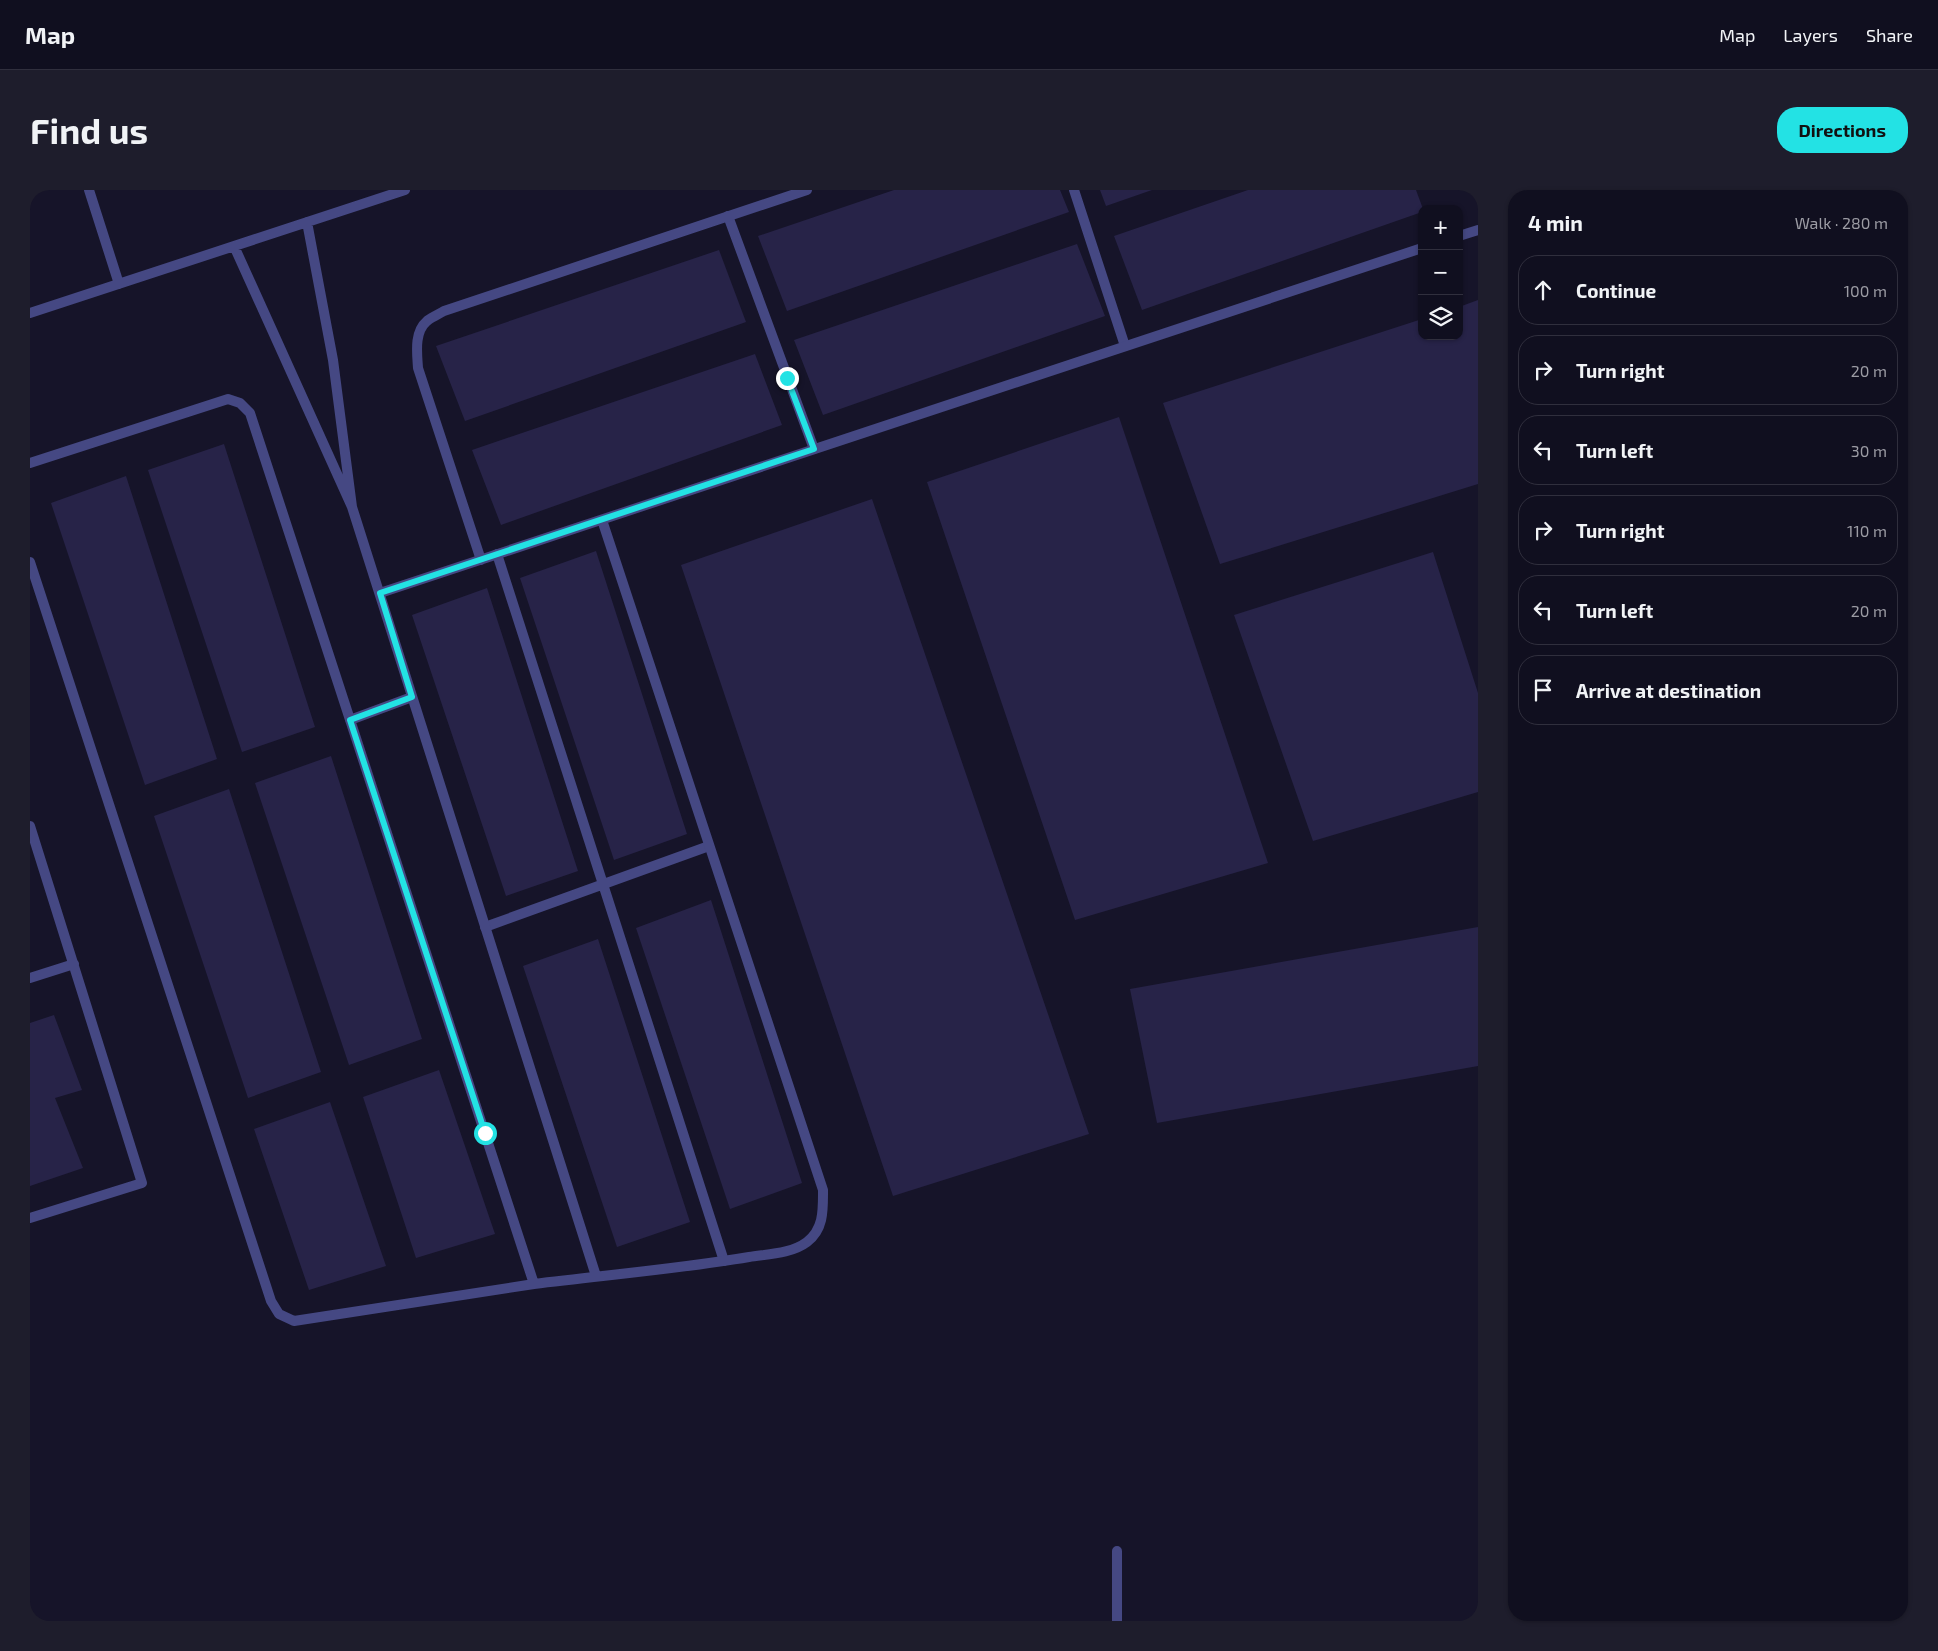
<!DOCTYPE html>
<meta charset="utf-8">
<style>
:root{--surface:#100f1f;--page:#1e1d2c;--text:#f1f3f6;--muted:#9c9ca4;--line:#302f3d;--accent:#23e2e4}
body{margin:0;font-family:"Exo 2",sans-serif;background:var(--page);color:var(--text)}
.controls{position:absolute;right:15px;top:15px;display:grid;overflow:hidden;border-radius:10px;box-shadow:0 1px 4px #0004}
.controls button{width:45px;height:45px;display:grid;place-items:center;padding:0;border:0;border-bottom:1px solid var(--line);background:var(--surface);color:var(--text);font:25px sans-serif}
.stop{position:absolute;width:15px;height:15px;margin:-11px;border:4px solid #23e2e4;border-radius:50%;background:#fff}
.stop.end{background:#23e2e4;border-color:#fff;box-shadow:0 1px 5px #0008}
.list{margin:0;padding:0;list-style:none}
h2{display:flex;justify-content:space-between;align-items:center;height:65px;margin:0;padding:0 20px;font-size:21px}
h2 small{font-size:16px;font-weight:400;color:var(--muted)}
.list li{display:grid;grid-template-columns:32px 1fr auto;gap:15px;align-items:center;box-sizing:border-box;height:70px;margin:0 10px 10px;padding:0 10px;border:1px solid var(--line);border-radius:20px}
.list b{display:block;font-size:19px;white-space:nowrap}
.list em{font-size:16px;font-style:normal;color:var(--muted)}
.icon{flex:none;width:28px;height:28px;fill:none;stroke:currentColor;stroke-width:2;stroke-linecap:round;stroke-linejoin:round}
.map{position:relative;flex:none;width:1448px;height:1431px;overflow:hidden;border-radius:20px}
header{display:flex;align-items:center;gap:30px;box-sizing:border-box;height:70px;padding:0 25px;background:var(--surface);border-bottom:1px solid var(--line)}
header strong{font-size:24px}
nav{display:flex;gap:28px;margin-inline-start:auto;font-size:18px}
.intro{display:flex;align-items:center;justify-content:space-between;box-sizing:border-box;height:120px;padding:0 30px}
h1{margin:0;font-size:35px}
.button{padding:12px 22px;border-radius:20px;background:var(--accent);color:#111;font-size:18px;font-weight:700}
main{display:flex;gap:30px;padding:0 30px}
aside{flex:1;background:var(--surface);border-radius:20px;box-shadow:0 1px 4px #0004}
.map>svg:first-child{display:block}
.building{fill:#272348}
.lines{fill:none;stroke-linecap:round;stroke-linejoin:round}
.service{stroke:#454883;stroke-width:10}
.minor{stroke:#454883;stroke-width:10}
.route{stroke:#23e2e4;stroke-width:6}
</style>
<header>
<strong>Map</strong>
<nav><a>Map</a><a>Layers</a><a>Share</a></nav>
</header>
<div class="intro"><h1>Find us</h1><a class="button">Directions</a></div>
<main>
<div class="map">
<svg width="1448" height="1431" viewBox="0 0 1448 1431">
<rect width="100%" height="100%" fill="#161429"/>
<path class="building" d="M864,0H1030L1039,22L757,121L728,46Z
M1070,0H1122L1076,16Z
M1218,0H1386L1393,19L1392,22L1112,120L1084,46Z
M1047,54L1075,126L793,225L764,150Z
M689,60L716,132L435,231L406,156Z
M1448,110V294L1190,374L1133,213L1392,129V146H1429V117Z
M725,164L752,235L471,335L442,260Z
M1089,227L1238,673L1045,730L897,292Z
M194,254L285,537L212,562L118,280Z
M96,286L187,569L115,595L21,313Z
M842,309L1059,944L863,1006L651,375Z
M566,361L657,644L584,670L490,388Z
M1403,362L1448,503V602L1283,651L1204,425Z
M457,398L548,681L476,706L382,425Z
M301,566L392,849L319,875L225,593Z
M199,599L291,882L218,908L124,626Z
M681,710L772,993L700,1019L606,738Z
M1448,737V876L1127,933L1100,799Z
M568,749L660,1032L587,1057L493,776Z
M24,825L52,900L25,908L53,978L0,996V833Z
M409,880L465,1044L386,1068L333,907Z
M300,912L356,1076L279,1100L224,939Z"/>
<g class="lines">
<path class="service" d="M1044,0L1095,156
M698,26L784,259
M467,364L694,1071
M455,737L679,656"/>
<path class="minor" d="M59,0L89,94
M1429,46L1448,40
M204,56L322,317L303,170L277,32
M0,123L375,0
M0,273L198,209L210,213L220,223L504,1094L264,1131L249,1124L241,1111L0,372
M322,317L566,1086
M451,370L388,178C387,163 384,142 397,131C402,127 409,124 414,121L777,0
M350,403L1392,58
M320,530L382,507
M0,636L112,993L0,1028
M0,788L44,774
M504,1094C576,1085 648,1079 719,1067C737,1064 761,1064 777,1052C794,1039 793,1020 793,1000L572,330
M1087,1361V1431"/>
</g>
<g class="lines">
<path class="route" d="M455,943L320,530L382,507L350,403L784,259L757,188"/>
</g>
</svg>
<div class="controls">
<button>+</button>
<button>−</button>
<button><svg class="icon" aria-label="layers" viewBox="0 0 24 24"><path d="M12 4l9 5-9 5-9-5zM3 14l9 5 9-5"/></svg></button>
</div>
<div class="stop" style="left:455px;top:943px"></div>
<div class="stop end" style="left:757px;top:188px"></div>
</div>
<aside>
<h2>4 min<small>Walk · 280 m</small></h2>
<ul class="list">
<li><svg class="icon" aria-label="ahead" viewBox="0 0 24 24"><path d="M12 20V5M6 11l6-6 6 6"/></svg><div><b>Continue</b></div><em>100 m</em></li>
<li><svg class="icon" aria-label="right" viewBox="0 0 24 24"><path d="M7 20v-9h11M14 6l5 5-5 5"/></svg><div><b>Turn right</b></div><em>20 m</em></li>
<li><svg class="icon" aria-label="left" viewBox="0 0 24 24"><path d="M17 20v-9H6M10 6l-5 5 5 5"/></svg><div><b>Turn left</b></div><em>30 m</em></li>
<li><svg class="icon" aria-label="right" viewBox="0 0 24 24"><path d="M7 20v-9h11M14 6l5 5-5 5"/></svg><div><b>Turn right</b></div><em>110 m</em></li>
<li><svg class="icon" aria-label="left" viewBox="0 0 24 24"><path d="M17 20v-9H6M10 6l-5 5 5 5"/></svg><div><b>Turn left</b></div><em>20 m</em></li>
<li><svg class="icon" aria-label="arrive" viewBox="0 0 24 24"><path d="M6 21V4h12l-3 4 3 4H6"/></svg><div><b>Arrive at destination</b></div></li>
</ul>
</aside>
</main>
